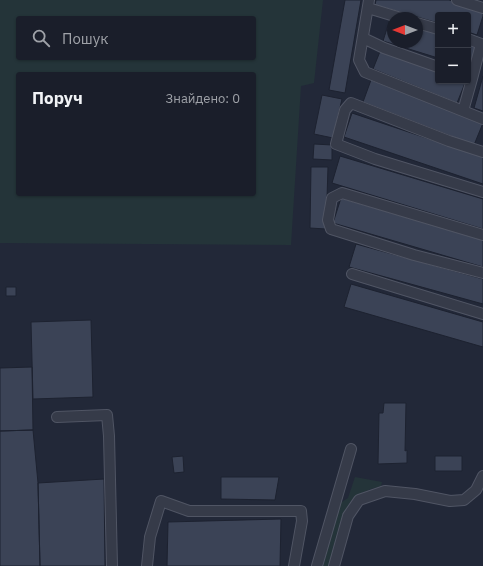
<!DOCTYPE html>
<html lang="uk">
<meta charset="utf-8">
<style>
:root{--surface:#1a1e2a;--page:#272b36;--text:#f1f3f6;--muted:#9fa2a8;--line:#383c47}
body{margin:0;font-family:"IBM Plex Sans",sans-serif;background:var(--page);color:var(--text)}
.controls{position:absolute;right:12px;top:12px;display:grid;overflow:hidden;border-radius:4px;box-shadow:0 1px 3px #0004}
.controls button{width:36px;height:36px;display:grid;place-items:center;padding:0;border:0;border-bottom:1px solid var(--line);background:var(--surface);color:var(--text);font:20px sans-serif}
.compass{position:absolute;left:387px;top:12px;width:36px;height:36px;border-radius:50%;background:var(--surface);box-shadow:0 1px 3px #0004;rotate:270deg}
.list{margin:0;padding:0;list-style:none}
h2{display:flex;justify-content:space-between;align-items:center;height:52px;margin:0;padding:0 16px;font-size:17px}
h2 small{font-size:13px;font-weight:400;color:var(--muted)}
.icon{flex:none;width:22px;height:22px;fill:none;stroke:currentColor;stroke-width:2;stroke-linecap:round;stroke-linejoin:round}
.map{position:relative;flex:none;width:483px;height:566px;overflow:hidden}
.search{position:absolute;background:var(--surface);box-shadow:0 1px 3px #0004;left:16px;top:16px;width:240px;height:44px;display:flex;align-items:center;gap:10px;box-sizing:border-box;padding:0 14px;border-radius:4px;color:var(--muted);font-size:15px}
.panel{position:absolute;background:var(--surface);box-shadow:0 1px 3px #0004;left:16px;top:72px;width:240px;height:124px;border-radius:4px}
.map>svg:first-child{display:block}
.green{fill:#243439;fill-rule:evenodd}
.building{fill:#3b4356;stroke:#1d2230}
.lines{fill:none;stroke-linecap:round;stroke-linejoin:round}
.minor-casing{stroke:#505564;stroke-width:12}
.minor{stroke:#363b49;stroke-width:10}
</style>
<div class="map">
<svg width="483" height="566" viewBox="0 0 483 566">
<rect width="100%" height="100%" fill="#222838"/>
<path class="green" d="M0,0H323L314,83L301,86L291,245L0,243ZM18,18H254V58H18ZM18,74H254V194H18Z
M355,477L382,482L381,486C371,489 361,492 353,499C341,510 333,549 329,566H323L340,503L348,498Z"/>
<path class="building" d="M345,0H361L345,93L329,90Z
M376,0H449L483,10V16L477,35L468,32V15H438V23L375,5Z
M390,19L393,20V42H417V28L438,34V58L383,41Z
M468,44L478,47L471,68L468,67Z
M381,49L438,72V81H459L465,83L457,103L373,69Z
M483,76V111L474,108Z
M371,80L483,123L474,145L363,102Z
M322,95L342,99L333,138L314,134Z
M352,113L483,157V184L344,137Z
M314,144L332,145V160L313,159Z
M340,156L483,199V229L332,183Z
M311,167H328L326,229L310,228Z
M341,198L483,240V267L333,223Z
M356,244L483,279V304L349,267Z
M351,284L483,322V347L344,307Z
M6,287H16V296H6Z
M91,320L93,397L33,399L31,322Z
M32,367L33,430L0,431V368Z
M384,403H406L405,451L407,450V463L378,464L379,413H383Z
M33,430L38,483L40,566H0V431Z
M183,456L184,472L174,473L172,457Z
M435,456H462V471H435Z
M221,477H279L275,500L221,499Z
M104,479L105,566H40L38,483Z
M281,519L280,566H167L168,522Z"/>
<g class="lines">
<defs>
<path id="minor" d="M369,0L359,60L365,72L483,119
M457,0L483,8
M368,8L401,18
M417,23L438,29
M363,38L384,48L438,67
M468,39L481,44L472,79
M463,111L472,79L468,77
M483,152L449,141L351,103L345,110L336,144L375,159L483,192
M483,235L342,193L332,198L328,220L331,229L414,255L483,273
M352,274L483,314
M57,417L107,415L109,436L112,566
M147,566L150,537L161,501L189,511H301L302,521L294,566
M317,566L351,449
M334,566L348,516L359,500L385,491L415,494L450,501L464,500L476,490L483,476"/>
</defs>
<use href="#minor" class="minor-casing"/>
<use href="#minor" class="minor"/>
</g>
</svg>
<div class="controls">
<button>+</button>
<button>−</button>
</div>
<svg class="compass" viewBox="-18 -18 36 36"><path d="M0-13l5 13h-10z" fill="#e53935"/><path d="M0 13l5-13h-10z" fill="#9fa2a8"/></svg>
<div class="search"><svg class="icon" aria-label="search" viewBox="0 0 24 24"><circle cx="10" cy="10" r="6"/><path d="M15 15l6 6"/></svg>Пошук</div>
<section class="panel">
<h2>Поруч<small>Знайдено: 0</small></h2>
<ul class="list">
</ul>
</section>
</div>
